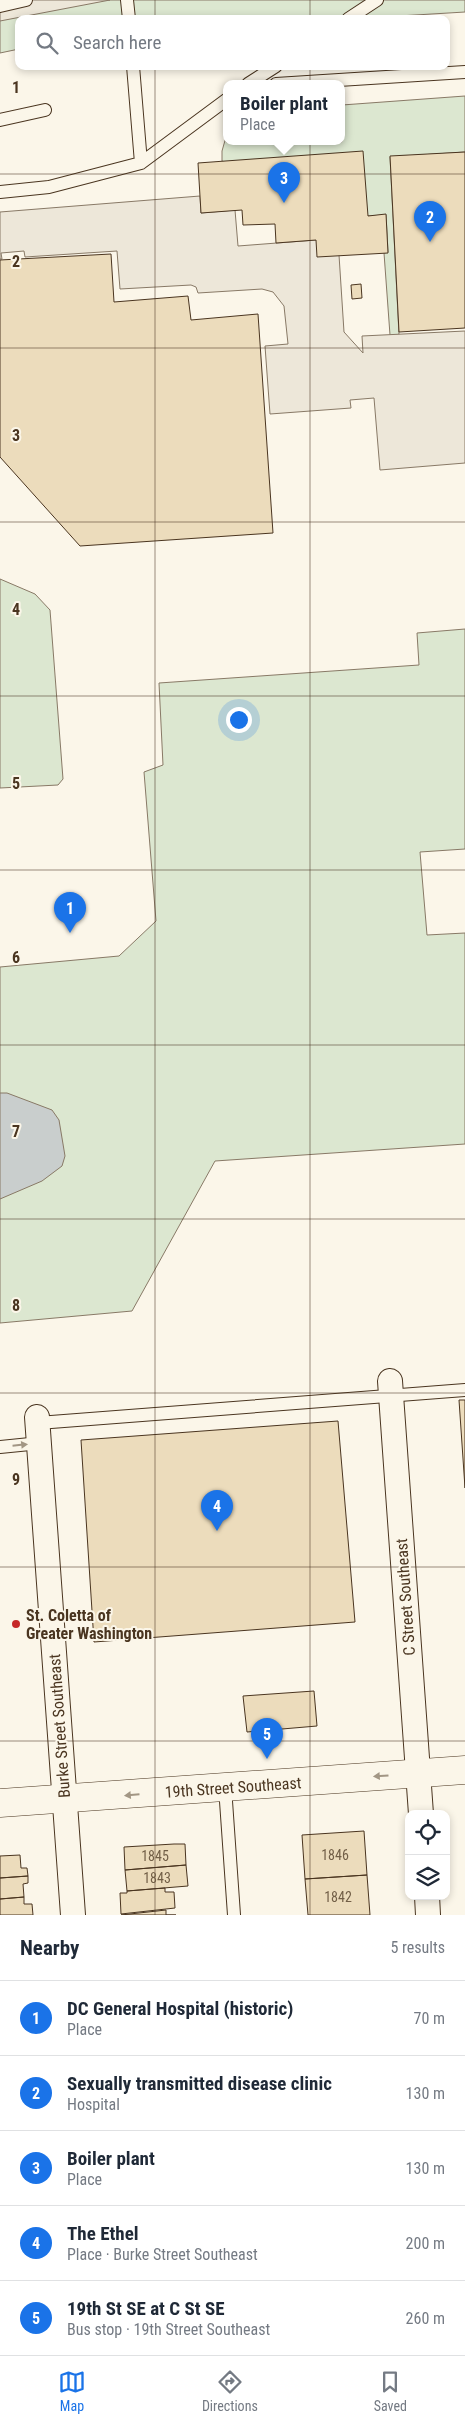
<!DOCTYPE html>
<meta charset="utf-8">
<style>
:root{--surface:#fff;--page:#f6f6f7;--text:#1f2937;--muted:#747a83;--line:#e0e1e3;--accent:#1a73e8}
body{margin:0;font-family:"Roboto Condensed",sans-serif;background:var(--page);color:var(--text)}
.controls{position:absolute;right:15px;bottom:15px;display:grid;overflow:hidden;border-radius:10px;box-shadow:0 2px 8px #0003}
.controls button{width:45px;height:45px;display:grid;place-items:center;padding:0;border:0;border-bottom:1px solid var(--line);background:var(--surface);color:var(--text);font:25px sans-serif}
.you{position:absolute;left:238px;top:719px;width:18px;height:18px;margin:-12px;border:4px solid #fff;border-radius:50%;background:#1a73e8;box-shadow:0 0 0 8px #1a73e833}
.badge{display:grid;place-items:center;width:32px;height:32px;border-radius:50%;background:var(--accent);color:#fff;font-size:16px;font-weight:700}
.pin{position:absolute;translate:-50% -41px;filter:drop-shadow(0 1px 2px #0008)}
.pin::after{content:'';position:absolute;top:26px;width:18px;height:15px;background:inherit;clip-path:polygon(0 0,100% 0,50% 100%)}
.popup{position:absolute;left:223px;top:80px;width:122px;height:65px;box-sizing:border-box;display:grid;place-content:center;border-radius:10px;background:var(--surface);filter:drop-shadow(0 1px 4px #0005);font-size:16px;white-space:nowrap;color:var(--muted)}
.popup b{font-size:19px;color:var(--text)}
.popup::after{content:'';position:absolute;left:50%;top:100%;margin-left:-10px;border:10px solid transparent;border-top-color:var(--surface)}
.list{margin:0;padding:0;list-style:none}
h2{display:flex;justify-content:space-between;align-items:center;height:65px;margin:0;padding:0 20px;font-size:21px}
h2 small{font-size:16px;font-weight:400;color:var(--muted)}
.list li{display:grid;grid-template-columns:32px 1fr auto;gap:15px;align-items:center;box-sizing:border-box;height:75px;padding:0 20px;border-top:1px solid var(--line)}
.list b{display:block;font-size:19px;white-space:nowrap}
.list p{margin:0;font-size:16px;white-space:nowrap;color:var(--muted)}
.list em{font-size:16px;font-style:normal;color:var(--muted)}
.icon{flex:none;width:28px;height:28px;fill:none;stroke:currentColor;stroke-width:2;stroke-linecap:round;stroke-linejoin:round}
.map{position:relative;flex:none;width:465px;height:1915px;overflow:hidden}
.search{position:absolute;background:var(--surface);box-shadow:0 2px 8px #0003;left:15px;right:15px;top:15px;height:55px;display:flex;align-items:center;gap:12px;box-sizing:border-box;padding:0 18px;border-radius:10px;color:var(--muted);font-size:19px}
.sheet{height:440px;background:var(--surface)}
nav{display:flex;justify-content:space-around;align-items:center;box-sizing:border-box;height:70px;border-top:1px solid var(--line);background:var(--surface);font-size:14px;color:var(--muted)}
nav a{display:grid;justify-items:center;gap:2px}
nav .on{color:var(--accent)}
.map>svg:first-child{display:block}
.green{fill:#dce7d0;stroke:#887966}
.parking{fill:#ede7d9;stroke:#887966}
.water{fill:#c9cecd;stroke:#887966}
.building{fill:#ecdcbc;stroke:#4a3520}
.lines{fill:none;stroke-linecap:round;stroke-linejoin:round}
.lane-casing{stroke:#4a3520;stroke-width:14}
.street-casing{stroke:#4a3520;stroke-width:26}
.secondary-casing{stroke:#4a3520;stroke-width:29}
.lane{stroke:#fbf6e9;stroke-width:12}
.street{stroke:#fbf6e9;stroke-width:24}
.secondary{stroke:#fbf6e9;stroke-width:28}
.oneway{fill:#a29684}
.grid{fill:none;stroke:#4a3520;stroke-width:1;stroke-opacity:0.55}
.poi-dot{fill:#c62828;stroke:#fbf6e9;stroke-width:2}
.labels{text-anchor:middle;stroke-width:4;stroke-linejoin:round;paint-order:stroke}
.number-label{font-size:14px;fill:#725f47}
.street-label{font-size:16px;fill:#4a3520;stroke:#fbf6e9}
.poi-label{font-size:16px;font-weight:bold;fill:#4a3520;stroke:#fbf6e9;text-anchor:start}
.grid-label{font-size:16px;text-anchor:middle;font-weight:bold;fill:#4a3520;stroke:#fbf6e9;stroke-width:4;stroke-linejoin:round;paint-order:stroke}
</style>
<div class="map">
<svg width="465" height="1915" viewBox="0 0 465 1915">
<rect width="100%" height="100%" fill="#fbf6e9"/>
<path class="green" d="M0,0H465V12L349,19H19V49L0,53Z
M465,96V152L390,157L399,335H390L384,253L388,252L386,215L368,216L222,161V151L226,137V142H342V105Z
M0,579L35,594L50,610L63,779L58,785L0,788Z
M465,629V849L420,852L427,935L465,933V1144L215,1161L132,1311L0,1323V967L119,956L156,921L144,772L163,765L159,683L419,665L417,633Z"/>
<path class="parking" d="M0,0H110L0,21Z
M200,196L201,213L235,210L238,246L316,240L339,255L344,332L363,353L362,336L465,331V463L380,470L374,398L350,400L351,408L270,414L265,346L288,344L284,306L273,292L262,289L198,293L196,287L191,285L120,289L117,251L25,257L24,251L1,253L2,259H0V212Z"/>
<path class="water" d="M0,1093H7L52,1110L59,1120L65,1156L62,1166L42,1181L0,1199Z"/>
<path class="building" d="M363,151L368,216L386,214L388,253L317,257L316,240L276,243L275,224L243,225L242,210L201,213L198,163Z
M465,152V328L399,332L390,156Z
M111,254L114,302L188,296L191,320L258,314L273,533L80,546L0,457V260Z
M361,284L362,298L352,299L351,285Z
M459,1400H465V1488Z
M338,1421L355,1622L94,1642L81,1440Z
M314,1691L317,1726L247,1732L243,1696Z
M364,1831L367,1875L305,1879L302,1835Z
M174,1844H185L186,1865L125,1870L124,1847Z
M20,1855L21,1868H27L28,1876L0,1878V1856Z
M186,1865L188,1886L127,1891L125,1870Z
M367,1875L370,1915H308L305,1879Z
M28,1876V1883L23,1884L24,1897L0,1899V1878Z
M165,1888V1892H174L175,1908L121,1914L120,1893H127V1891Z
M24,1897V1904H32L33,1915H0V1899Z
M166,1910V1915H176H121Z"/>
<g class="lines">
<defs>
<path id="lane" d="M127,0L129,19
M0,6L26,0
M348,19L377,0
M133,66L141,163
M248,84L276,66
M276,84L465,72
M0,120L45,110
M0,192L49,187L141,163L226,100
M38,1423L465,1390
M0,1447L40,1443
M225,1787L234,1915"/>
<path id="street" d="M390,1381L421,1814
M37,1417L73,1915
M427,1896L428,1915"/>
<path id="secondary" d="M0,1803L465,1770"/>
</defs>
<use href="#lane" class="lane-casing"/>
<use href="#street" class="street-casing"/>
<use href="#secondary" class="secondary-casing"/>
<use href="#lane" class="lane"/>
<use href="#street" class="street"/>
<use href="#secondary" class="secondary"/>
</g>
<defs><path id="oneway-solid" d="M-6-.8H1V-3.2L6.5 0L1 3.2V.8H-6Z" transform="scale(1.25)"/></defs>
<g class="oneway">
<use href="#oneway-solid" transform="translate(20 1445) rotate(-6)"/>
<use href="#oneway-solid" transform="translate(381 1776) rotate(176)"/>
<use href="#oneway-solid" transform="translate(132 1795) rotate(175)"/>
</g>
<path class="grid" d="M155,0V19M310,0V19M155,66V1915M310,66V1915M0,174H465M0,348H465M0,522H465M0,696H465M0,870H465M0,1045H465M0,1219H465M0,1393H465M0,1567H465M0,1741H465"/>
<circle class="poi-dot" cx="16" cy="1624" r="5"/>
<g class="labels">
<g class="number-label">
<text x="335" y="1860">1846</text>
<text x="155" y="1861">1845</text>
<text x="157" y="1883">1843</text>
<text x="338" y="1902">1842</text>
</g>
<g class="street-label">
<text transform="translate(405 1597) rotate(-94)" y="6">C Street Southeast</text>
<text transform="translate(59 1726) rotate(-94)" y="6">Burke Street Southeast</text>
<text transform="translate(233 1787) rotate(-4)" y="6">19th Street Southeast</text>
</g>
<g class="poi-label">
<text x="26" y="1621">St. Coletta of<tspan x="26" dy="18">Greater Washington</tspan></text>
</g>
</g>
<g class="grid-label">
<text x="16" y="93">1</text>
<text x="16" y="267">2</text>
<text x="16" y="441">3</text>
<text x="16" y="615">4</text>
<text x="16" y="789">5</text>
<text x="16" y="963">6</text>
<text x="16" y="1137">7</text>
<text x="16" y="1311">8</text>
<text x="16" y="1485">9</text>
</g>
</svg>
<div class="controls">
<button><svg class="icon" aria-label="locate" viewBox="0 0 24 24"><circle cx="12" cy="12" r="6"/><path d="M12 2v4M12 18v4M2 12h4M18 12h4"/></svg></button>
<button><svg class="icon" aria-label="layers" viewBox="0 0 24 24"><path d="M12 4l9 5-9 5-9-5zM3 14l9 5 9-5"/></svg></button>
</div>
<div class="you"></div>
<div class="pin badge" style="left:70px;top:933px">1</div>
<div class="pin badge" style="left:430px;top:242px">2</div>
<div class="pin badge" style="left:284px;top:203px">3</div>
<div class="popup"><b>Boiler plant</b>Place</div>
<div class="pin badge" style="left:217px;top:1531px">4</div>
<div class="pin badge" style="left:267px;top:1759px">5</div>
<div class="search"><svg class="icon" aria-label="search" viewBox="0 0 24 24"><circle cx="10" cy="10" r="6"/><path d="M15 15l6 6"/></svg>Search here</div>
</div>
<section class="sheet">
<h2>Nearby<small>5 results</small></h2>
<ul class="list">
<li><span class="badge">1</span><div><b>DC General Hospital (historic)</b><p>Place</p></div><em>70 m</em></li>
<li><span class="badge">2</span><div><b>Sexually transmitted disease clinic</b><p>Hospital</p></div><em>130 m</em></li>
<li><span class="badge">3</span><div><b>Boiler plant</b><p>Place</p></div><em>130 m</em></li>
<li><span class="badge">4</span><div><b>The Ethel</b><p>Place · Burke Street Southeast</p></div><em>200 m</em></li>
<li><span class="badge">5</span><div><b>19th St SE at C St SE</b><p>Bus stop · 19th Street Southeast</p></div><em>260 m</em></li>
</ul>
</section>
<nav>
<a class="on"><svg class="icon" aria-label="map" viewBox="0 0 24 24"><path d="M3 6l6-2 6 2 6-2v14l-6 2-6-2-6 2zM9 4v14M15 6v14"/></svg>Map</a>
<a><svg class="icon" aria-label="directions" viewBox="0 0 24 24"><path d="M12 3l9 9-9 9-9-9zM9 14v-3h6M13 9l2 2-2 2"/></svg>Directions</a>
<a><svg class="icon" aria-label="saved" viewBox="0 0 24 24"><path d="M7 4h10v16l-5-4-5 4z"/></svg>Saved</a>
</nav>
